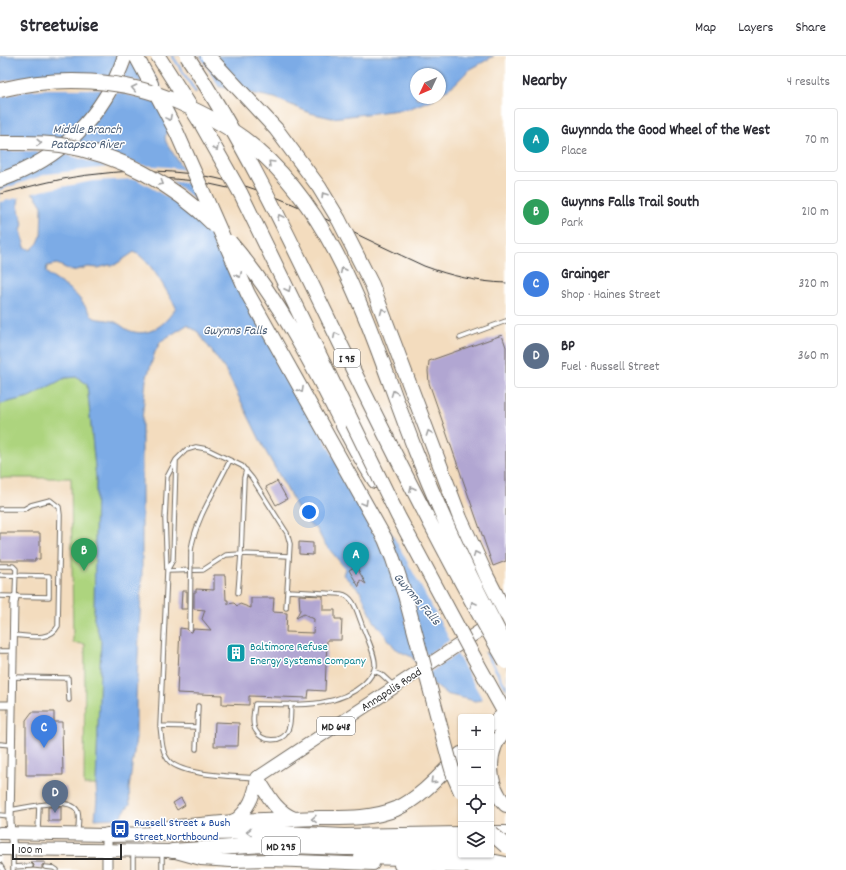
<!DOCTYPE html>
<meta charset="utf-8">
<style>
:root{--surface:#fff;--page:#f2f2f3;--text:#2b2b33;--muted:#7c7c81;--line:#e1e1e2;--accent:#d1495b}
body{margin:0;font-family:Dekko,sans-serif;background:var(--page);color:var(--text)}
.controls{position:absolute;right:12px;bottom:12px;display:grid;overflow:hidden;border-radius:4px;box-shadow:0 1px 3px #0004}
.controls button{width:36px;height:36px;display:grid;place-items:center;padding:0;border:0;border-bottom:1px solid var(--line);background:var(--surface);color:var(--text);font:20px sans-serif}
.compass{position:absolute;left:410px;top:12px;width:36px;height:36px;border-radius:50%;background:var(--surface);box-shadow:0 1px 3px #0004;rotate:226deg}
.scale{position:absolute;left:12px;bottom:10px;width:110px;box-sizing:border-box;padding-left:4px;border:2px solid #2b2b2b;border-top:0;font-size:11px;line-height:14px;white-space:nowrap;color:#2b2b2b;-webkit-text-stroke:3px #fff;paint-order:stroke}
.you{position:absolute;left:309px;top:456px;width:14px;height:14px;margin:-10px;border:3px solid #fff;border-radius:50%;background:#1a73e8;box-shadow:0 0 0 6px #1a73e833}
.badge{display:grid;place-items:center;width:26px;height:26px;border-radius:50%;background:var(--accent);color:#fff;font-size:13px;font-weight:700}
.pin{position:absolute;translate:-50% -33px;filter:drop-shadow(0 1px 2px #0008)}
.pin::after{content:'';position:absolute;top:21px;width:14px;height:12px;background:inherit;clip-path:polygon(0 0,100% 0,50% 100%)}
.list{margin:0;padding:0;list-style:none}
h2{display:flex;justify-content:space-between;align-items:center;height:52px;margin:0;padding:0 16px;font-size:17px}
h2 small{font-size:13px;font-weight:400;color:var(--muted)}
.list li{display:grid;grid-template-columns:26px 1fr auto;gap:12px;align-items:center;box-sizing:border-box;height:64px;margin:0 8px 8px;padding:0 8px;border:1px solid var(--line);border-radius:4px}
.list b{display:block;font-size:15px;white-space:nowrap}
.list p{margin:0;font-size:13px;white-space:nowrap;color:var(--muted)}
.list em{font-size:13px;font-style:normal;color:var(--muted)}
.icon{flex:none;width:22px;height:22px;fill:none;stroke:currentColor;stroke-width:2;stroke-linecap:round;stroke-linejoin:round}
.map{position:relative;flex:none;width:506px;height:814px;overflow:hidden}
header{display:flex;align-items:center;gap:24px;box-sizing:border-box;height:56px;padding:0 20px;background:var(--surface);border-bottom:1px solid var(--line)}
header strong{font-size:19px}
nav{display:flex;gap:22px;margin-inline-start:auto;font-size:14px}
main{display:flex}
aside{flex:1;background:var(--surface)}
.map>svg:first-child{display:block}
.green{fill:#add47e;stroke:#6c8054}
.water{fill:#7babe6;stroke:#536b88;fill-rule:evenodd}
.pier{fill:#f3dcbe;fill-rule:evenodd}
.building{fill:#b1a6d2}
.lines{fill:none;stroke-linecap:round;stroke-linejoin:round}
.service-casing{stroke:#71695e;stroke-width:5.5}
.minor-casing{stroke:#71695e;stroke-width:9}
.tertiary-casing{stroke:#71695e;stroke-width:11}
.primary-casing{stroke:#71695e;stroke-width:14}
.motorway-casing{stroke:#71695e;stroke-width:16}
.service{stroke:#fff;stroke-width:3.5}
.minor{stroke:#fff;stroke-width:7}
.tertiary{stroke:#fff;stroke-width:9}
.primary{stroke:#fff;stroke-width:12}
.motorway{stroke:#fff;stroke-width:14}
.tram{stroke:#2b2b2b;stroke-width:1}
.service-bridge-casing{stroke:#71695e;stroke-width:5.5;stroke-linecap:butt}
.motorway-bridge-casing{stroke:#71695e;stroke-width:16;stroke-linecap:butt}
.service-bridge{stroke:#fff;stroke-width:3.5}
.motorway-bridge{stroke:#fff;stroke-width:14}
.oneway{stroke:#a0a0a0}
.labels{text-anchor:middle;stroke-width:3;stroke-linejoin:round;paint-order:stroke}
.shield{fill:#fff;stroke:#6b6b6b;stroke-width:1}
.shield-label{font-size:11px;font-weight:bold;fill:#2b2b2b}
.culture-label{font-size:12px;fill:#0d838f;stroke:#fff;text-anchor:start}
.street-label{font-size:12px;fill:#2b2b2b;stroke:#fff}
.transit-label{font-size:12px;fill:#164399;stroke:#fff;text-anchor:start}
.water-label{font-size:13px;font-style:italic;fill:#4b5e76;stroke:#fff}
</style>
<header>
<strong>Streetwise</strong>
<nav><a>Map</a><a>Layers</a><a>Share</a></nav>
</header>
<main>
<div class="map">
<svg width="506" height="814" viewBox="0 0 506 814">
<rect width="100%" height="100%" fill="#fff"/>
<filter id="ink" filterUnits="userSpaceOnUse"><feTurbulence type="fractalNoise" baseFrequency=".025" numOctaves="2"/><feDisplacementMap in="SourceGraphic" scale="8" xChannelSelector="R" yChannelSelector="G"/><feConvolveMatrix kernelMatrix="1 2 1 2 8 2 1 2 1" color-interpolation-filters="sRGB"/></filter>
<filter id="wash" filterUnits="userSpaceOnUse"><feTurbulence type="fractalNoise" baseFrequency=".012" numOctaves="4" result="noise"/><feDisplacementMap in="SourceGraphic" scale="16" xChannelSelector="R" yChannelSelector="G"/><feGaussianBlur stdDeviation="0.9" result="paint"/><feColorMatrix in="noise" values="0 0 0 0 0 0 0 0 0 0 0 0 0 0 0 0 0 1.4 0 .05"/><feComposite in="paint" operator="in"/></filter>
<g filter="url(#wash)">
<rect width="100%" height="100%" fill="#f3dcbe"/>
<path class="green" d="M77,321L87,328L96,422L94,563L101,585L96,729H84L85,588L73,587L71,422H0V348L29,341L65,322Z"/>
<path class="water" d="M0,0H494L469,14L455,28L440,38V18H416V42H435L434,43L408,53L332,62L310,57L275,42L216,30L205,32L196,36L185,44L176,54L165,81L166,86L203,145L362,436L391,476L432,542L473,592L489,598H506V640L475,645L446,638L426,622L412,601L403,597L395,592L374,565L360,535L343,519L345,512L324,487L317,473L305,465L266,396L226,315L198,276L187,269L161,285L155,296L146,324L142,364V518L136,643V682L129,733L130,748L119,762L95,763L97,743L96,729L101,585L94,563L96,422L87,328L77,321L65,322L29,341L0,348ZM22,130L35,139L42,150L41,180L38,187L31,194L25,191L21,174L23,168L18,150L19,140ZM134,196C151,204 166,235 176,251C166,268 149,283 128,274C124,272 120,268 115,266C109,263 100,264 94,262C89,256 84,248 79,242C70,231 56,226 46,216L47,210L57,208L72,215L88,211L98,212L109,209H115Z"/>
<path class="pier" d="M122,0H171L196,39L186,45L177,55L175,52L154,45L116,36L75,86L141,109L168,111L184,114L193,128L170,125L191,140L239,211L374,457L426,600L450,584L383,461L434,541L474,590L483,594L506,634V642L484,646L457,598L430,616L424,623L415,608L418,606L389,504L219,186L195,162L174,145L136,123L93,125L46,134L30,138L23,133L21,141L0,146V134L47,118L108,111L68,99L26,95H0V80L64,84L105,34L89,33H49L32,34L0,41V26L27,21L68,17L113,21ZM131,2L144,27L123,22ZM143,2L157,23L162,32L156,30Z
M174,0H200L220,33L216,32L206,34L198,37Z
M487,595L506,596V629Z"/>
<g id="blocks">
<path class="building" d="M502,279L506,291V505L493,510L429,327L428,315L429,305Z
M277,425L287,443L276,449L266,431Z
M0,477H40V503H35V505H0Z
M299,486L313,487V499L299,498Z
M356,510L366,528L360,524L359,531L349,514Z
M214,519H225L226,544H228V548L234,547L237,550L240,548L251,552V542H274L273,556L287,557L286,576L313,577L314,563L304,558L296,562L300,554L299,539L323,540V554H335V563H342L341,584H327L325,635L309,634L308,642L249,640V649L222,648V639L177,637L180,572L187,573L190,576H192L193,573L211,574L202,563L205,554L194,553V536H196V533L214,534Z
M182,535H187V553H181Z
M32,656H54V666H62L63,719H26V664Z
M215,666L239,667L238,690H214Z
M47,731H66V744H47Z
M181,742L185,749L177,754L173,747Z
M48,751H61V765H48Z
M31,806H45V808L42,809V813L33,812L34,809Z"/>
</g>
</g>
<g filter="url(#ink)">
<use href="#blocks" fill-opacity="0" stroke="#71695e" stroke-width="1"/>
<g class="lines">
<defs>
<path id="service" d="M460,282L506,265
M0,453H24L31,449L50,444L59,451L60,459L58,570C50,586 28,580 13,579
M191,494C196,461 216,434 230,404
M0,510H13L16,513L15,541
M168,513L173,504L176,405
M167,515L203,514L226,499L241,498L289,500
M0,519L49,520V541L0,540
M288,535L341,538C354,540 357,556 361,566C365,578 376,598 375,610C374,617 369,623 364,628C334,654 291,648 255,648C254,656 251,668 256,675C262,686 281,687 287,676C292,668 290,657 291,648
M238,537L241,498L244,422L246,414
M0,595H13
M374,615L381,618L393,629
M13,621L68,622L69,644
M160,670L197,671
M0,688L11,689
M196,693L198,650
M255,722C234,720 186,720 170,706C161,697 162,682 160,670L167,515L165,463L167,421L176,404L186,394L196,391L207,393L242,410L252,422L287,477L290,488L286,552
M10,754C25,752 68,740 77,754C80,759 78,769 78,776
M0,759L10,760
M38,775L39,749
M133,797V814
M0,809L3,814
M13,811L31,810
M45,811L54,812L57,814
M13,814V796
M162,814V798"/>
<path id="minor" d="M0,649H12
M13,793L10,766L14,547L15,541"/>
<path id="tertiary" d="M107,814V779"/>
<path id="primary" d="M155,772L234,765C249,753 254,741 257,722L493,566
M0,777L107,779L115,776
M0,793L172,795L201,803L231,805L271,804L373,808
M400,809L476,811L500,814"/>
<path id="motorway" d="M136,0L151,28
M0,124C61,103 104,60 125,0
M343,370L356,394L375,425
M471,596L506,659
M491,669L506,657
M506,673C486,693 486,728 506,749
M257,722C268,739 275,755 294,763
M234,765C262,764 291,763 320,762C345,762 372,763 396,753C422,741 441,718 461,698
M491,777H506
M107,779L263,776L344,780L461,778
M172,795L263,789L344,792L461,790
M361,801L452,803L496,806L506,808"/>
</defs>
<use href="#service" class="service-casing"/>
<use href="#minor" class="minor-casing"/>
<use href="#tertiary" class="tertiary-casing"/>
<use href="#primary" class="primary-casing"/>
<use href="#motorway" class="motorway-casing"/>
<use href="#service" class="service"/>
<use href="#minor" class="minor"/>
<use href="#tertiary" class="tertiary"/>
<use href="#primary" class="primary"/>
<use href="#motorway" class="motorway"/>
<path class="tram" d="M163,122L196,125L228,132
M0,138C32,130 64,121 98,118C136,113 177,114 215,122C257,131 296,149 334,167C364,182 394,196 424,210C451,220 477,226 506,227"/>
<defs>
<path id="service-bridge" d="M190,573L191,494"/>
<path id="motorway-bridge" d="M158,0L202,69L241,138L398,460L471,596
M187,0C248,92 294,192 342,291C394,398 447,504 506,606
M208,0L276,73L319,131L339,164L372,229L460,462L487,521L506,558
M0,34C59,19 124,22 180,47C202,57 224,68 243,82C341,155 373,288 416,396C430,431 445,466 461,500C475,531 491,560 506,590
M155,35L177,77L248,238L385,483L393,503L405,539L449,703L454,720L461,736
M0,87C20,87 41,86 61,89C118,98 174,128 215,170
M230,186C276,239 309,302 340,364
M491,777L506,790"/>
</defs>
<use href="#service-bridge" class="service-bridge-casing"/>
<use href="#motorway-bridge" class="motorway-bridge-casing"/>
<use href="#service-bridge" class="service-bridge"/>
<use href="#motorway-bridge" class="motorway-bridge"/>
</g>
<defs><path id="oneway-chevron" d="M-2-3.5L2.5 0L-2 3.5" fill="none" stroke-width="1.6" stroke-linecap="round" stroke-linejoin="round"/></defs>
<g class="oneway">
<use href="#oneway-chevron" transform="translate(134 32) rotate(-168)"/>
<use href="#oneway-chevron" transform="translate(169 62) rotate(62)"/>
<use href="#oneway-chevron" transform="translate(39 87) rotate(3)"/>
<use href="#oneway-chevron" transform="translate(216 92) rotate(60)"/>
<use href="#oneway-chevron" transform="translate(271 107) rotate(-135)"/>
<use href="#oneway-chevron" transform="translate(161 127) rotate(31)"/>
<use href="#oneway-chevron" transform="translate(324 139) rotate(-122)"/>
<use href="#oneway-chevron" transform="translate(280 161) rotate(-116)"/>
<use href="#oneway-chevron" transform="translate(343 214) rotate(-116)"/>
<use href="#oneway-chevron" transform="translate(239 219) rotate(65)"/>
<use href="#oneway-chevron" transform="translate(288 233) rotate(64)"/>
<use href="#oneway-chevron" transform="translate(383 255) rotate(-112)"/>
<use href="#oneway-chevron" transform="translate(336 279) rotate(-116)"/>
<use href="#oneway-chevron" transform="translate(301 334) rotate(61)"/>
<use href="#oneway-chevron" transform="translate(394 337) rotate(-111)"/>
<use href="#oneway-chevron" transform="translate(429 377) rotate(-110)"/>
<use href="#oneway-chevron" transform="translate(412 433) rotate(-117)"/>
<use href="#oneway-chevron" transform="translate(365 447) rotate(60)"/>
<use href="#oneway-chevron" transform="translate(476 498) rotate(-115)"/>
<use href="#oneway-chevron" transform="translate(473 548) rotate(-119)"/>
<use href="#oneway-chevron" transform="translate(433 725) rotate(136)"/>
<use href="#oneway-chevron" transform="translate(314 763) rotate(178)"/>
<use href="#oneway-chevron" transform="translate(249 776) rotate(179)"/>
</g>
</g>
<defs>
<symbol id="building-square" viewBox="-11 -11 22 22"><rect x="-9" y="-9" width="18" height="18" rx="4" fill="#0f9aa8" stroke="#fff"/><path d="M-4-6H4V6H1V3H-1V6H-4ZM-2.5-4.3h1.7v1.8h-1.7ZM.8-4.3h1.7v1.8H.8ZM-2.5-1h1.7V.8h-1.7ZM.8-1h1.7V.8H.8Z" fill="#fff"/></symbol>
<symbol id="bus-square" viewBox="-11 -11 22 22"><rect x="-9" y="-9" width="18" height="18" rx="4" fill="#1a4fb4" stroke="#fff"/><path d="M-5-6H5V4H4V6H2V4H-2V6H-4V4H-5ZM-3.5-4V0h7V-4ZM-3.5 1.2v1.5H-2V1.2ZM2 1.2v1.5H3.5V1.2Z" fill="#fff"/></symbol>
</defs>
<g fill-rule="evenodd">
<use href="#building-square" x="225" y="586" width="22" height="22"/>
<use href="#bus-square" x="109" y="762" width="22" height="22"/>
</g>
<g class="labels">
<g class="shield">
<rect x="334" y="293" width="26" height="18" rx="3"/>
<rect x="317" y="661" width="38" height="18" rx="3"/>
<rect x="262" y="781" width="38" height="18" rx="3"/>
</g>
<g class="shield-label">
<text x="347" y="306">I 95</text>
<text x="336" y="674">MD 648</text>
<text x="281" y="794">MD 295</text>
</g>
<g class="culture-label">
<text x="250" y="594">Baltimore Refuse<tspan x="250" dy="14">Energy Systems Company</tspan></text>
</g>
<g class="street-label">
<text transform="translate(391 633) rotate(-33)" y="4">Annapolis Road</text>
</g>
<g class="transit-label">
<text x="134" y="770">Russell Street &amp; Bush<tspan x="134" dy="14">Street Northbound</tspan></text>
</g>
<g class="water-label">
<text x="87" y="77">Middle Branch<tspan x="87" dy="15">Patapsco River</tspan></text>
<text x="235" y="278">Gwynns Falls</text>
<text transform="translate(418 542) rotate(49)" y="5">Gwynns Falls</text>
</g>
</g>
</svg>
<div class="controls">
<button>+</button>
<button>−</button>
<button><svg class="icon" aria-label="locate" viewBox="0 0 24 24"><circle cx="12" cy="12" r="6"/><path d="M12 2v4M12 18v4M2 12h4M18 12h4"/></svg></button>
<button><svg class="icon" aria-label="layers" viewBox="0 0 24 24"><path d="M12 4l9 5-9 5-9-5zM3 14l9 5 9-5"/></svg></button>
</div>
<svg class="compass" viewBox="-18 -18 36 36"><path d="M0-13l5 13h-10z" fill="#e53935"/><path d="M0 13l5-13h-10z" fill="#7c7c81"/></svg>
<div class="scale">100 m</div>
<div class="you"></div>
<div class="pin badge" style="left:356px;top:519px;background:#0f9aa8">A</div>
<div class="pin badge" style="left:84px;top:515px;background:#2e9e5b">B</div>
<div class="pin badge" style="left:44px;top:692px;background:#3f7fe0">C</div>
<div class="pin badge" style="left:55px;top:757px;background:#5c6f8a">D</div>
</div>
<aside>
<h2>Nearby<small>4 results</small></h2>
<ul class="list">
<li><span class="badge" style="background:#0f9aa8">A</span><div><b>Gwynnda the Good Wheel of the West</b><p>Place</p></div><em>70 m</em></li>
<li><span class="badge" style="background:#2e9e5b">B</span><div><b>Gwynns Falls Trail South</b><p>Park</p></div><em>210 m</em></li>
<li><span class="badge" style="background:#3f7fe0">C</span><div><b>Grainger</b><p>Shop · Haines Street</p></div><em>320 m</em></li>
<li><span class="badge" style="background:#5c6f8a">D</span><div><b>BP</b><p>Fuel · Russell Street</p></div><em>360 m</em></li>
</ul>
</aside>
</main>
